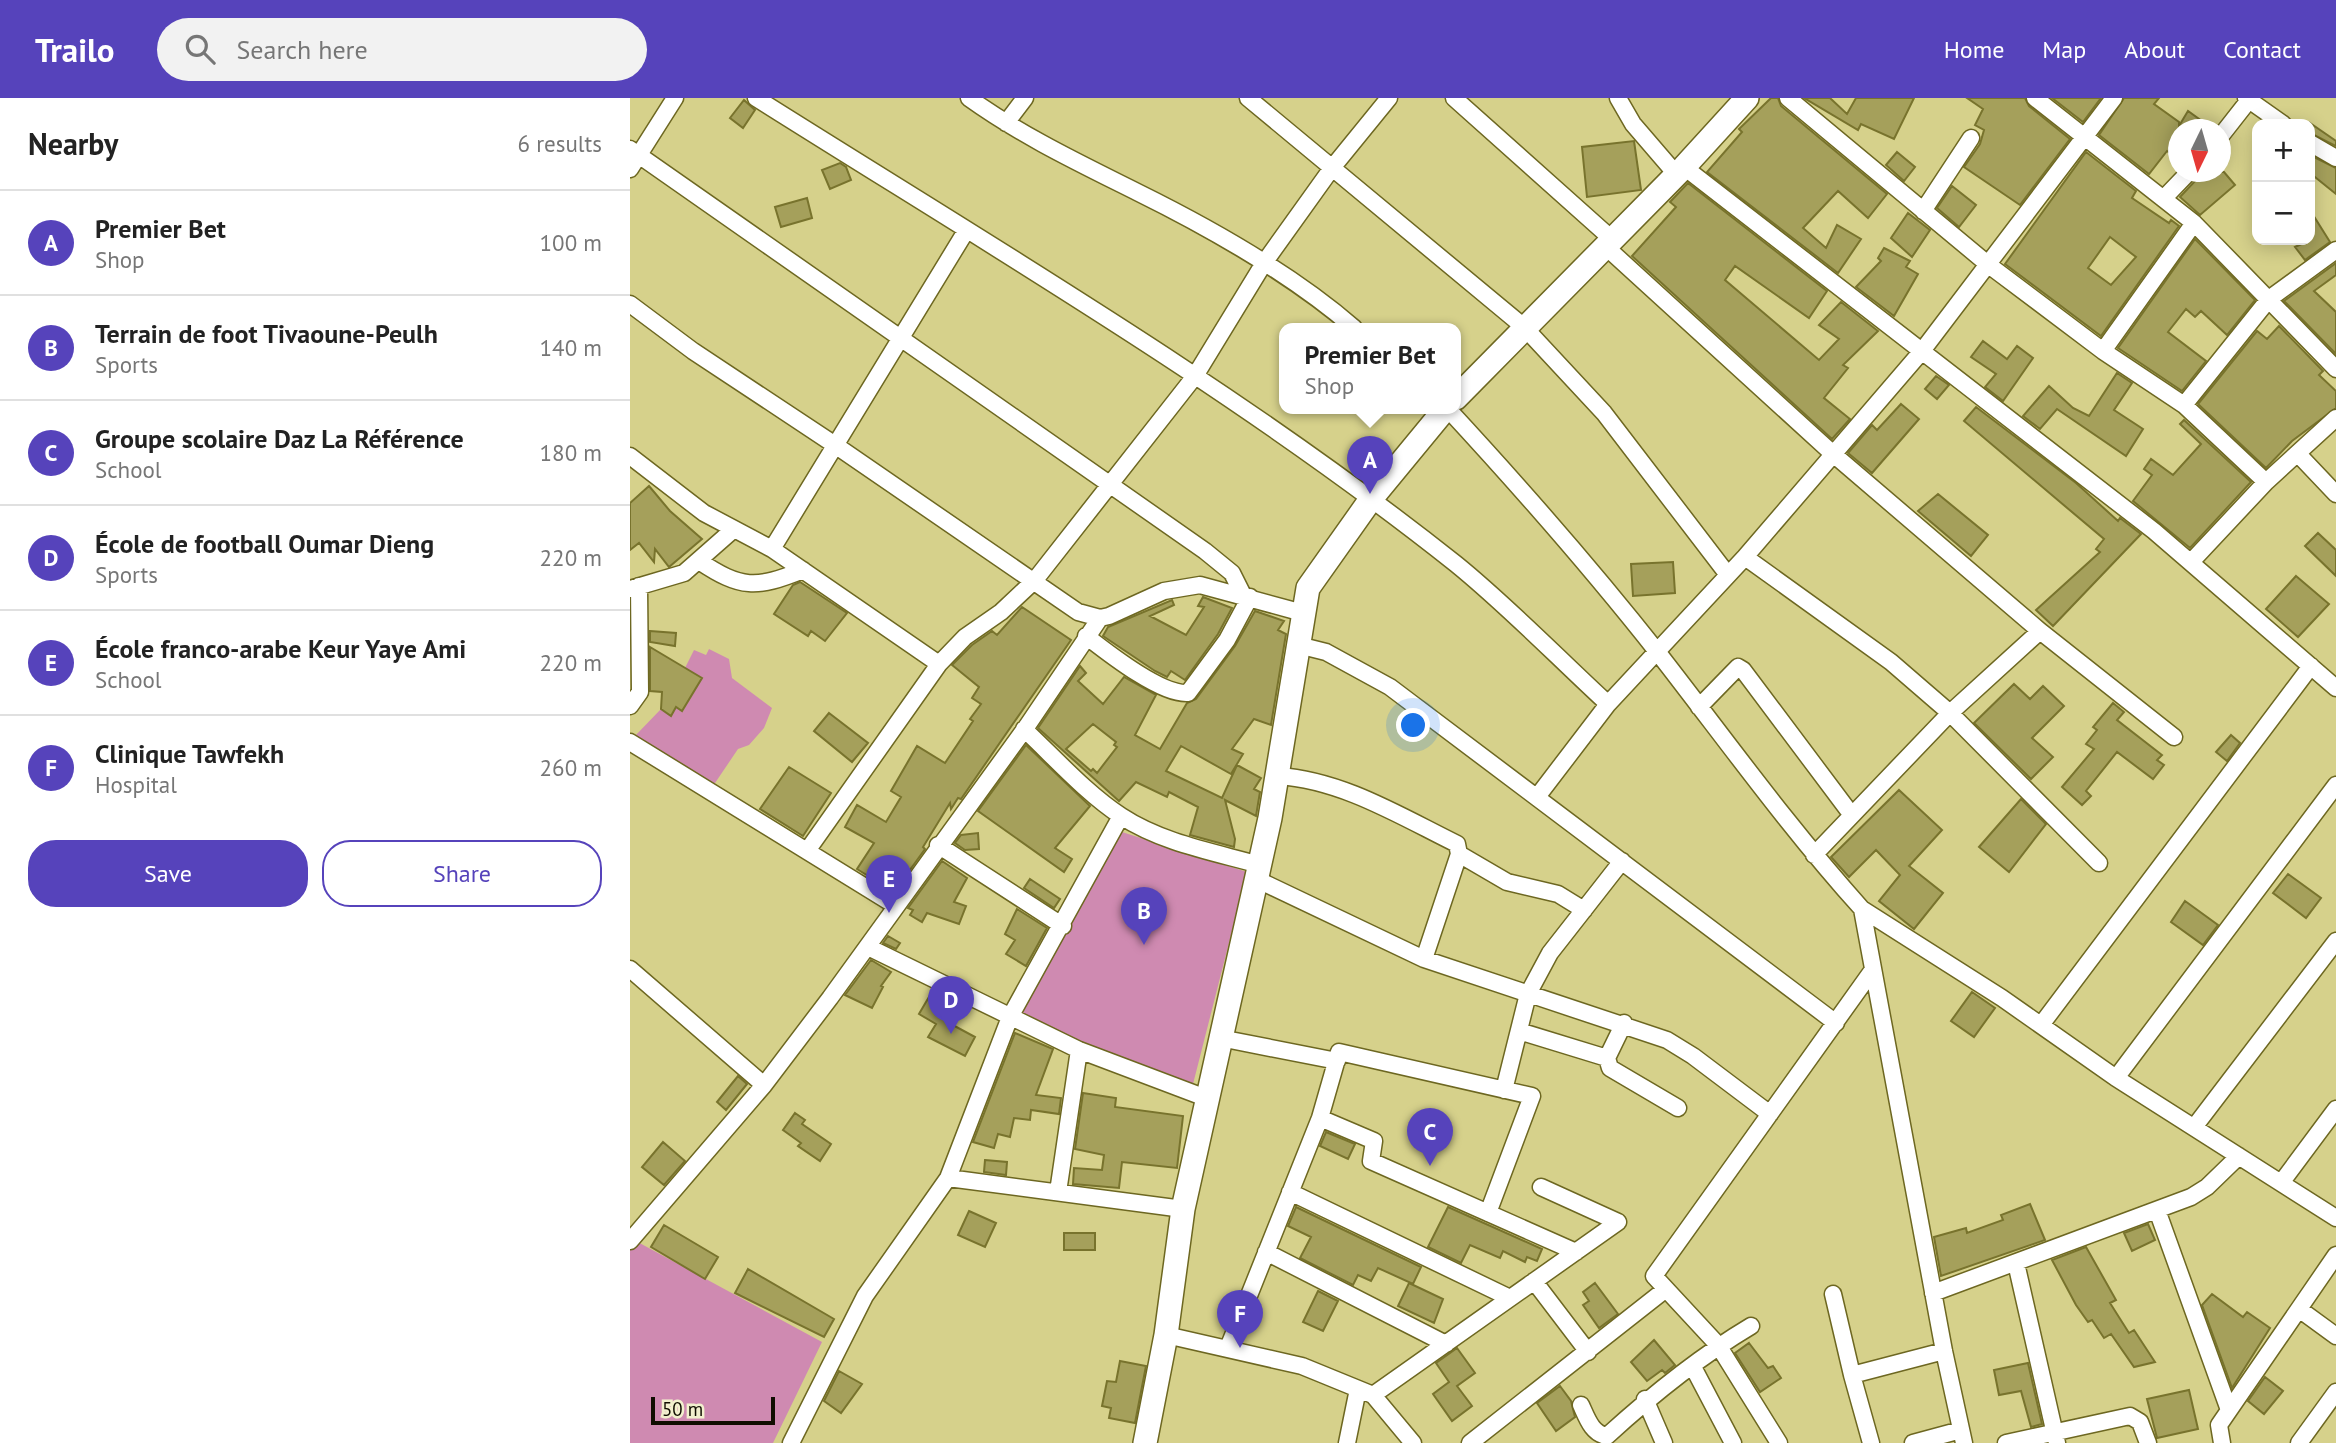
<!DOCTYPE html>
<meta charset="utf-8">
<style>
:root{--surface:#fff;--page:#f2f2f2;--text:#222;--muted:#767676;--line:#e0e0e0;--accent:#5643bb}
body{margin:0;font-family:"PT Sans",sans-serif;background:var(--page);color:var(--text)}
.controls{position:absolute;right:21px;top:21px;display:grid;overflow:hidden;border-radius:14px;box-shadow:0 4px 18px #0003}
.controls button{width:63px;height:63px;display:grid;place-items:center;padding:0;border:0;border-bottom:2px solid var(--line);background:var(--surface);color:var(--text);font:35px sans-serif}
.compass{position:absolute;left:1538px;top:21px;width:63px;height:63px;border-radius:50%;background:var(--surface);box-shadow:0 4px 18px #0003;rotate:185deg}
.scale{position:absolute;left:21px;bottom:18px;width:124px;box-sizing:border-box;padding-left:7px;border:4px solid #100d00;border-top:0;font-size:19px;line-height:24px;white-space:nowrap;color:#100d00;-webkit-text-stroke:5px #f2f0ce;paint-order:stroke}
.you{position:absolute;left:784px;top:628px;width:24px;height:24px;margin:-18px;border:5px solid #fff;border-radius:50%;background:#1a73e8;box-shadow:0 0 0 10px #1a73e833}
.badge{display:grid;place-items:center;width:46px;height:46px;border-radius:50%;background:var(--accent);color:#fff;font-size:23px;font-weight:700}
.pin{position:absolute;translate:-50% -58px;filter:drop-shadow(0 2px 4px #0008)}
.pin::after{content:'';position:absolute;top:37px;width:24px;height:21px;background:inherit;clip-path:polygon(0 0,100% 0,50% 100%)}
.popup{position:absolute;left:649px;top:225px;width:182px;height:91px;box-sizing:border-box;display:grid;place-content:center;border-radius:14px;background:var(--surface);filter:drop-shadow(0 2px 5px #0005);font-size:23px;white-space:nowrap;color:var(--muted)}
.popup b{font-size:26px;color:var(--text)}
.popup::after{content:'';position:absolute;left:50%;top:100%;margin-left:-14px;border:14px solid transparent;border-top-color:var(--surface)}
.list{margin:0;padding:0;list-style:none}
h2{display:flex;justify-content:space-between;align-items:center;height:91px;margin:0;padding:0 28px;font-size:30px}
h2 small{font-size:23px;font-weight:400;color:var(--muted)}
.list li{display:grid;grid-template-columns:46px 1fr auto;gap:21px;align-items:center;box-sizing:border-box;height:105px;padding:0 28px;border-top:2px solid var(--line)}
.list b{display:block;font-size:26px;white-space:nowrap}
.list p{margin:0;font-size:23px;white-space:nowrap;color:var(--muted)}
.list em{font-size:23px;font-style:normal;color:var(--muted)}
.actions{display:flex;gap:14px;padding:21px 28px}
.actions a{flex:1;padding:16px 0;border:2px solid var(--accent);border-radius:28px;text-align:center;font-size:24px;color:var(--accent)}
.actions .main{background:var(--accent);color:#fff}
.icon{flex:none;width:38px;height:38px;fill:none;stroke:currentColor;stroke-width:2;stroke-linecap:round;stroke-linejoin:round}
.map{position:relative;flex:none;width:1706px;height:1345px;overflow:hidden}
header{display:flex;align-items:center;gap:42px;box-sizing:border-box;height:98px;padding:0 35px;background:var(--accent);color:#fff}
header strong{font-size:33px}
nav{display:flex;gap:38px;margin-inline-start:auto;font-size:24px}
.search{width:490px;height:63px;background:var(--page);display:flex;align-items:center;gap:18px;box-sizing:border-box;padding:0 24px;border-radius:38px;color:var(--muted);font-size:26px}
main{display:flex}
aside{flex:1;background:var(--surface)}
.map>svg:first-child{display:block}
.green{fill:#cf8ab1}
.building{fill:#a5a05b;stroke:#78732d;stroke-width:2;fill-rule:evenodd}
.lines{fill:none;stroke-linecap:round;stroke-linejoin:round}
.street-casing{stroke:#6d6721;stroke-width:19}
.secondary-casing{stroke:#6d6721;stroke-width:26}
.street{stroke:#fff;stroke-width:16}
.secondary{stroke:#fff;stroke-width:23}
</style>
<header>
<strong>Trailo</strong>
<div class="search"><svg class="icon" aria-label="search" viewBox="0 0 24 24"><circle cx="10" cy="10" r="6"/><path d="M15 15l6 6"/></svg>Search here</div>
<nav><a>Home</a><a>Map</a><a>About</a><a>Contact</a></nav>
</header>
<main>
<aside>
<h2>Nearby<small>6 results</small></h2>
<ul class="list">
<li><span class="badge">A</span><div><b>Premier Bet</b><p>Shop</p></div><em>100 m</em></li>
<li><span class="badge">B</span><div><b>Terrain de foot Tivaoune-Peulh</b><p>Sports</p></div><em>140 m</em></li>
<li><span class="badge">C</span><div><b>Groupe scolaire Daz La Référence</b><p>School</p></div><em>180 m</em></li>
<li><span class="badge">D</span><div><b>École de football Oumar Dieng</b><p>Sports</p></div><em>220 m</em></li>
<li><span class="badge">E</span><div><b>École franco-arabe Keur Yaye Ami</b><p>School</p></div><em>220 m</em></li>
<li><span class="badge">F</span><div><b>Clinique Tawfekh</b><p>Hospital</p></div><em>260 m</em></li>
</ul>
<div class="actions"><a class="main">Save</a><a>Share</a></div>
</aside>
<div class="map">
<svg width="1706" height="1345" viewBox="0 0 1706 1345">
<rect width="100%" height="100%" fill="#d6d18b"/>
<path class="green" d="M79,551L99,561L102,580L142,610L134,630L119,647L108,651L83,688L4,639L31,611L40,617L46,609L53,613L72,580L63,577L55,570L64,552L76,557Z
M492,734L617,774L562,990L389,919Z
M4,1142L192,1244L143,1345H0V1150Z"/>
<path class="building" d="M1141,0H1148L1151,8L1257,96L1238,120L1208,93L1173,130L1196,150L1207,127L1231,141L1208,175L1077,74L1112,34L1109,31Z
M1174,0H1200L1217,16L1226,0H1284L1264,41L1231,26L1228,32Z
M1337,0H1395L1399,8L1440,41L1390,107L1334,69L1350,46L1354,32L1345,27L1353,11Z
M1422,0H1471L1453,24Z
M1494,0H1529L1524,6L1549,24V28L1558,13L1583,31L1549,32V61L1537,53L1519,76L1469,37Z
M114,2L125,12L113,30L100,20Z
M1680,25L1706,43V48L1680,35Z
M1004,43L1011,92L957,99L952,49Z
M1267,54L1285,69L1274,83L1256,67Z
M1456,54L1506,93L1502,100L1539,125L1541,122L1549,128L1471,238L1375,166ZM1480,139L1506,159L1481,187L1458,170Z
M1680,57L1706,70V96L1680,75Z
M210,65L216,69L221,82L200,91L192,72Z
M1569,74H1594L1605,87L1570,117L1550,99L1567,81Z
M1058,85L1197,193L1179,220L1105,168L1095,182L1189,262L1209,241L1189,227L1211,204L1248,233L1213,267L1218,270L1194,300L1220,321L1202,341L1002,158L1046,109L1040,104Z
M1322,88L1346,107L1329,129L1307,110Z
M177,100L182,120L151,129L145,109Z
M1680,112L1700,144L1675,162L1665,149L1680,142Z
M1278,115L1300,132L1282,159L1261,140Z
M1565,141L1625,202L1597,237L1571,213L1565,219L1556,211L1538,234L1576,263L1552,293L1488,250Z
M1254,150L1280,163L1276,169L1288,176L1264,218L1226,189L1251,163L1248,160Z
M1706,165V177L1684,193L1706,214V256L1654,203Z
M1649,228L1693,273L1689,277L1706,293V310L1662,343L1636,370L1568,306L1627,233L1637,241Z
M1353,243L1377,261L1387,248L1403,260L1373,303L1355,289L1366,276L1341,259Z
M1487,275L1502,285L1484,312L1513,331L1496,358L1427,311L1410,331L1393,318L1419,288L1443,310L1459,318Z
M1306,278L1319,287L1307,301L1295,291Z
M1271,306L1289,321L1242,375L1218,355L1242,327L1247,332Z
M1346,309L1446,385L1488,423L1490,420L1511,436L1423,528L1406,512L1470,454L1466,451L1474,441L1334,323Z
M1554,322L1621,384L1560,450L1503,403L1522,377L1514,371L1521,361L1543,377L1571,346L1550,326Z
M19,388L40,413L72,441L39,469L25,451L24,464L9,445L0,452V405Z
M1308,396L1358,437L1341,458L1288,413Z
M1688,435L1706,452V478L1675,448Z
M1043,464L1045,495L1003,498L1001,466Z
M1666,478L1699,506L1668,539L1636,511Z
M170,484L217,515L195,543L181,533L178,538L144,516L163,487Z
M573,499L602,510L588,536L555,582L541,573L537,579L525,573L473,538L478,529L542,502L544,507L520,518L556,537L574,509L568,508Z
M392,509L441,542L331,701L328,700L321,711L320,705L293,749L295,751L264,794L227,771L244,745L215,729L227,707L256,724L271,699L261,693L287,648L315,665L343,623L340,621L351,606L342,600L349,589L322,567L342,547L362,533L367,537Z
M625,513L654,523L648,532L656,536L641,627L624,621L602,651L613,656L601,676L551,648L536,673L592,700L607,667L631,680L624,691L630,694L626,718L595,702L605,741L604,749L560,737L568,709L539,694L537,699L506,684L489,703L408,630L450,568L456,575L448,583L473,606L494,579L526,597L505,637L530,651L557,605L566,601L605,548ZM463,626L486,644L484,647L487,649L467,675L463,671L461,673L436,651Z
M20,533L46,535L45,548L20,544Z
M20,549L72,580L52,613L46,609L41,618L31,611L32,594L20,593Z
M1384,586L1400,601L1413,588L1434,608L1402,640L1423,659L1401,681L1344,625Z
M1483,605L1494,614L1487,622L1532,657L1527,662L1534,667L1523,681L1487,654L1456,693L1461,698L1452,707L1432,689L1464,651L1456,646L1467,632L1463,629Z
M199,615L238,645L222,664L184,633Z
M1601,637L1610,645L1597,663L1586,654Z
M396,647L460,708L425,750L442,761L434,774L348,713Z
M159,669L201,695L173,738L130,711Z
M1269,692L1312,732L1279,768L1313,795L1284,831L1249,803L1270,777L1246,752L1219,779L1201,759Z
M1391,701L1416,726L1379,774L1349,749Z
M348,735L349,751L335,752L325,745L331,737Z
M312,763L337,780L324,804L336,808L329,826L297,815L292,824L280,817L283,812L278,810Z
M1658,776L1691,800L1676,820L1643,795Z
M400,781L430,801L424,810L394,790Z
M1555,803L1588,827L1573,847L1541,824Z
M387,811L417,830L396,868L376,856L385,842L375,836Z
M258,838L270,845L266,851L253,845Z
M241,862L261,874L251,888L253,889L242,910L215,897Z
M303,892L329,905L319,925L345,939L335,958L298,939L306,926L289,916Z
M1342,894L1365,910L1344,939L1321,923Z
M385,935L423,951L406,997L431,1000L429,1016L401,1012L400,1022L384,1020L380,1039L368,1036L364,1050L343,1044Z
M108,978L117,986L96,1012L87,1004Z
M453,995L486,1000L485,1009L553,1018L547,1070L492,1064L489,1090L443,1086L444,1070L472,1072L474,1057L445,1051Z
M165,1015L175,1022L172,1026L201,1046L190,1063L168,1048L171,1045L153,1032Z
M696,1034L725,1046L718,1061L690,1048Z
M33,1044L55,1063L34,1087L12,1069Z
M355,1062L377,1064L376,1077L354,1074Z
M1400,1106L1415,1142L1311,1178L1304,1139L1336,1130L1337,1135L1373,1122L1371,1117Z
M666,1109L791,1169L783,1186L748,1170L741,1183L728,1177L723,1187L670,1160L681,1139L658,1128Z
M818,1109L912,1151L907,1163L897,1159L895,1164L873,1153L870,1160L840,1147L831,1165L798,1149Z
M339,1113L366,1125L355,1149L328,1137Z
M1518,1126L1525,1142L1502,1153L1494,1135Z
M34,1127L88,1159L75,1181L21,1149Z
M434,1135H465V1152H434Z
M1456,1149L1486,1202L1480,1205L1499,1235L1504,1232L1525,1264L1504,1269L1481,1236L1474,1240L1462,1222L1458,1224L1446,1207L1422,1162Z
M118,1171L204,1221L194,1239L105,1195Z
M779,1185L813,1201L804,1225L768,1208Z
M965,1185L988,1216L969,1230L953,1207L959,1203L953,1194Z
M688,1193L708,1203L693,1233L673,1224Z
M1582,1196L1613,1219L1617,1214L1640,1230L1602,1290L1572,1207Z
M1024,1242L1045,1267L1035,1275L1032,1272L1017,1283L1001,1264Z
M1119,1245L1138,1270L1143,1268L1151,1280L1130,1294L1105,1255Z
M827,1250L845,1275L827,1288L842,1308L822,1323L803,1296L819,1284L806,1265Z
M490,1263L516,1268L505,1325L479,1320L481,1310L472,1308L477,1283L486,1284Z
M1398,1265L1412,1326L1401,1329L1391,1293L1369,1297L1364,1272Z
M209,1273L232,1286L211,1315L194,1303Z
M1635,1279L1653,1293L1634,1316L1618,1303Z
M930,1288L941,1303L945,1319L926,1333L907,1305Z
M1559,1292L1568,1331L1527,1340L1517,1301Z"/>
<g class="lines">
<defs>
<path id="street" d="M126,0C362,149 607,292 826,466C879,509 928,560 978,606
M339,0C392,38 449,65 507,94C578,129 664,178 724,230
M618,0L894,229L974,315L1098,477
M824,0L983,142
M988,0L1003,26L1046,76
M1158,0L1360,168L1473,253L1554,307L1636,384
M1405,0L1564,125L1706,271
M1616,0L1653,26
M376,25L395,0
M1590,39L1619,2
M1680,45L1706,60
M0,51L575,453L602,475L613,497
M1054,69L1524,433L1706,590
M0,71L45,0
M1535,99L1559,74
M1293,113L1341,40
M976,149L1202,355L1410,533L1544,639
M0,206L63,253L205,347L448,514L470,520L479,518L534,493L570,487L673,515
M1473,253L1564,125
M1554,307L1639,201L1706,152
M817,310C891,390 962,471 1029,556C1096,642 1159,730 1232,811L1314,1253L1334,1345
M1668,356L1706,396
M0,358L74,415L142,451L309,566
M142,451L336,133
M1115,459L1261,564L1320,615L1469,765
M69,463C111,491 126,491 173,472
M1561,464L1636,384L1706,320
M0,491L54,475L104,431
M456,538C478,555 531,597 558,595L597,542L620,499
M668,547L696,554L760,589L1206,925
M0,608L10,594L9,488
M1069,609L1108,569L1113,572L1221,716
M394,631C425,660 456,695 491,718C532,745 584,754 630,767
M0,644L266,808
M648,678C712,682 770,718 827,746L829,756L794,861
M907,699L978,606L1115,459L1292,253L1484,0
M308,747L433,828
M177,753L309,566L335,539L371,514L405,482L565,278L634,165L702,70L759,0
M829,756L877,784L928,796L954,812
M1184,757L1320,615L1410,533
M626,781L794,861L1037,942L1063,958L1140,1016
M1232,811L1372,900L1486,980L1706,1120
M238,849L449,952L576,1000
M0,871L134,987
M994,925L977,960L980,970L1048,1010
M1411,927L1681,568
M889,933L977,960
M590,940L707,963
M1486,980L1706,687
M874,992L898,896L920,855L992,763
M690,1020L744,1043L741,1063L946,1154
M1565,1028L1706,843
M318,1080L553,1111
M1651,1085L1706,1011
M911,1089L988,1124
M428,1094L449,952
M660,1094L880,1200
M1527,1112L1599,1312
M0,1143L134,987L200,900L397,628L470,520
M636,1154L816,1246
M1386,1165L1427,1345
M904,1183L958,1254
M1303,1195L1561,1099L1577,1089L1609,1058
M1203,1196L1222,1277L1314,1253
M1669,1211L1706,1238
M536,1237L672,1268L743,1297L783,1345
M598,1250L690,1020L709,954L902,998L858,1115
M1063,1269L1103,1345
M1222,1277L1241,1345
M743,1297L988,1124
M1015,1301L1034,1345
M951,1307C957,1320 962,1336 977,1338C1022,1297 1069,1259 1121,1228
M161,1345L235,1198L318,1080L380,919L491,718
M717,1345L728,1291
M840,1345L1036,1191
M1149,1345L1088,1247L1024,1178L1242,873
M1283,1345L1331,1332
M1376,1345L1500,1318L1510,1324L1518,1345
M1592,1345L1589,1327L1706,1157
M1669,1345L1706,1294"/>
<path id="secondary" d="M826,300L1054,69L1117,0
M515,1345L536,1237L553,1111L640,720L678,490L741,401L816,310"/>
</defs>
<use href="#street" class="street-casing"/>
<use href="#secondary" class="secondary-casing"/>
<use href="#street" class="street"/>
<use href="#secondary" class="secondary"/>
</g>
</svg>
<div class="controls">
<button>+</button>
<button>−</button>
</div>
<svg class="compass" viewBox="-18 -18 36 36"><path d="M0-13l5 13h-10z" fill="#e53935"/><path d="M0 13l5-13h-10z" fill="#767676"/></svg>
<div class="scale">50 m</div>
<div class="you"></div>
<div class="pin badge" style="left:740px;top:396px">A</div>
<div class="popup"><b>Premier Bet</b>Shop</div>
<div class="pin badge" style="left:514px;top:847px">B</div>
<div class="pin badge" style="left:800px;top:1068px">C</div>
<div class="pin badge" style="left:321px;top:936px">D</div>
<div class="pin badge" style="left:259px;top:815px">E</div>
<div class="pin badge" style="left:610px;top:1250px">F</div>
</div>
</main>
